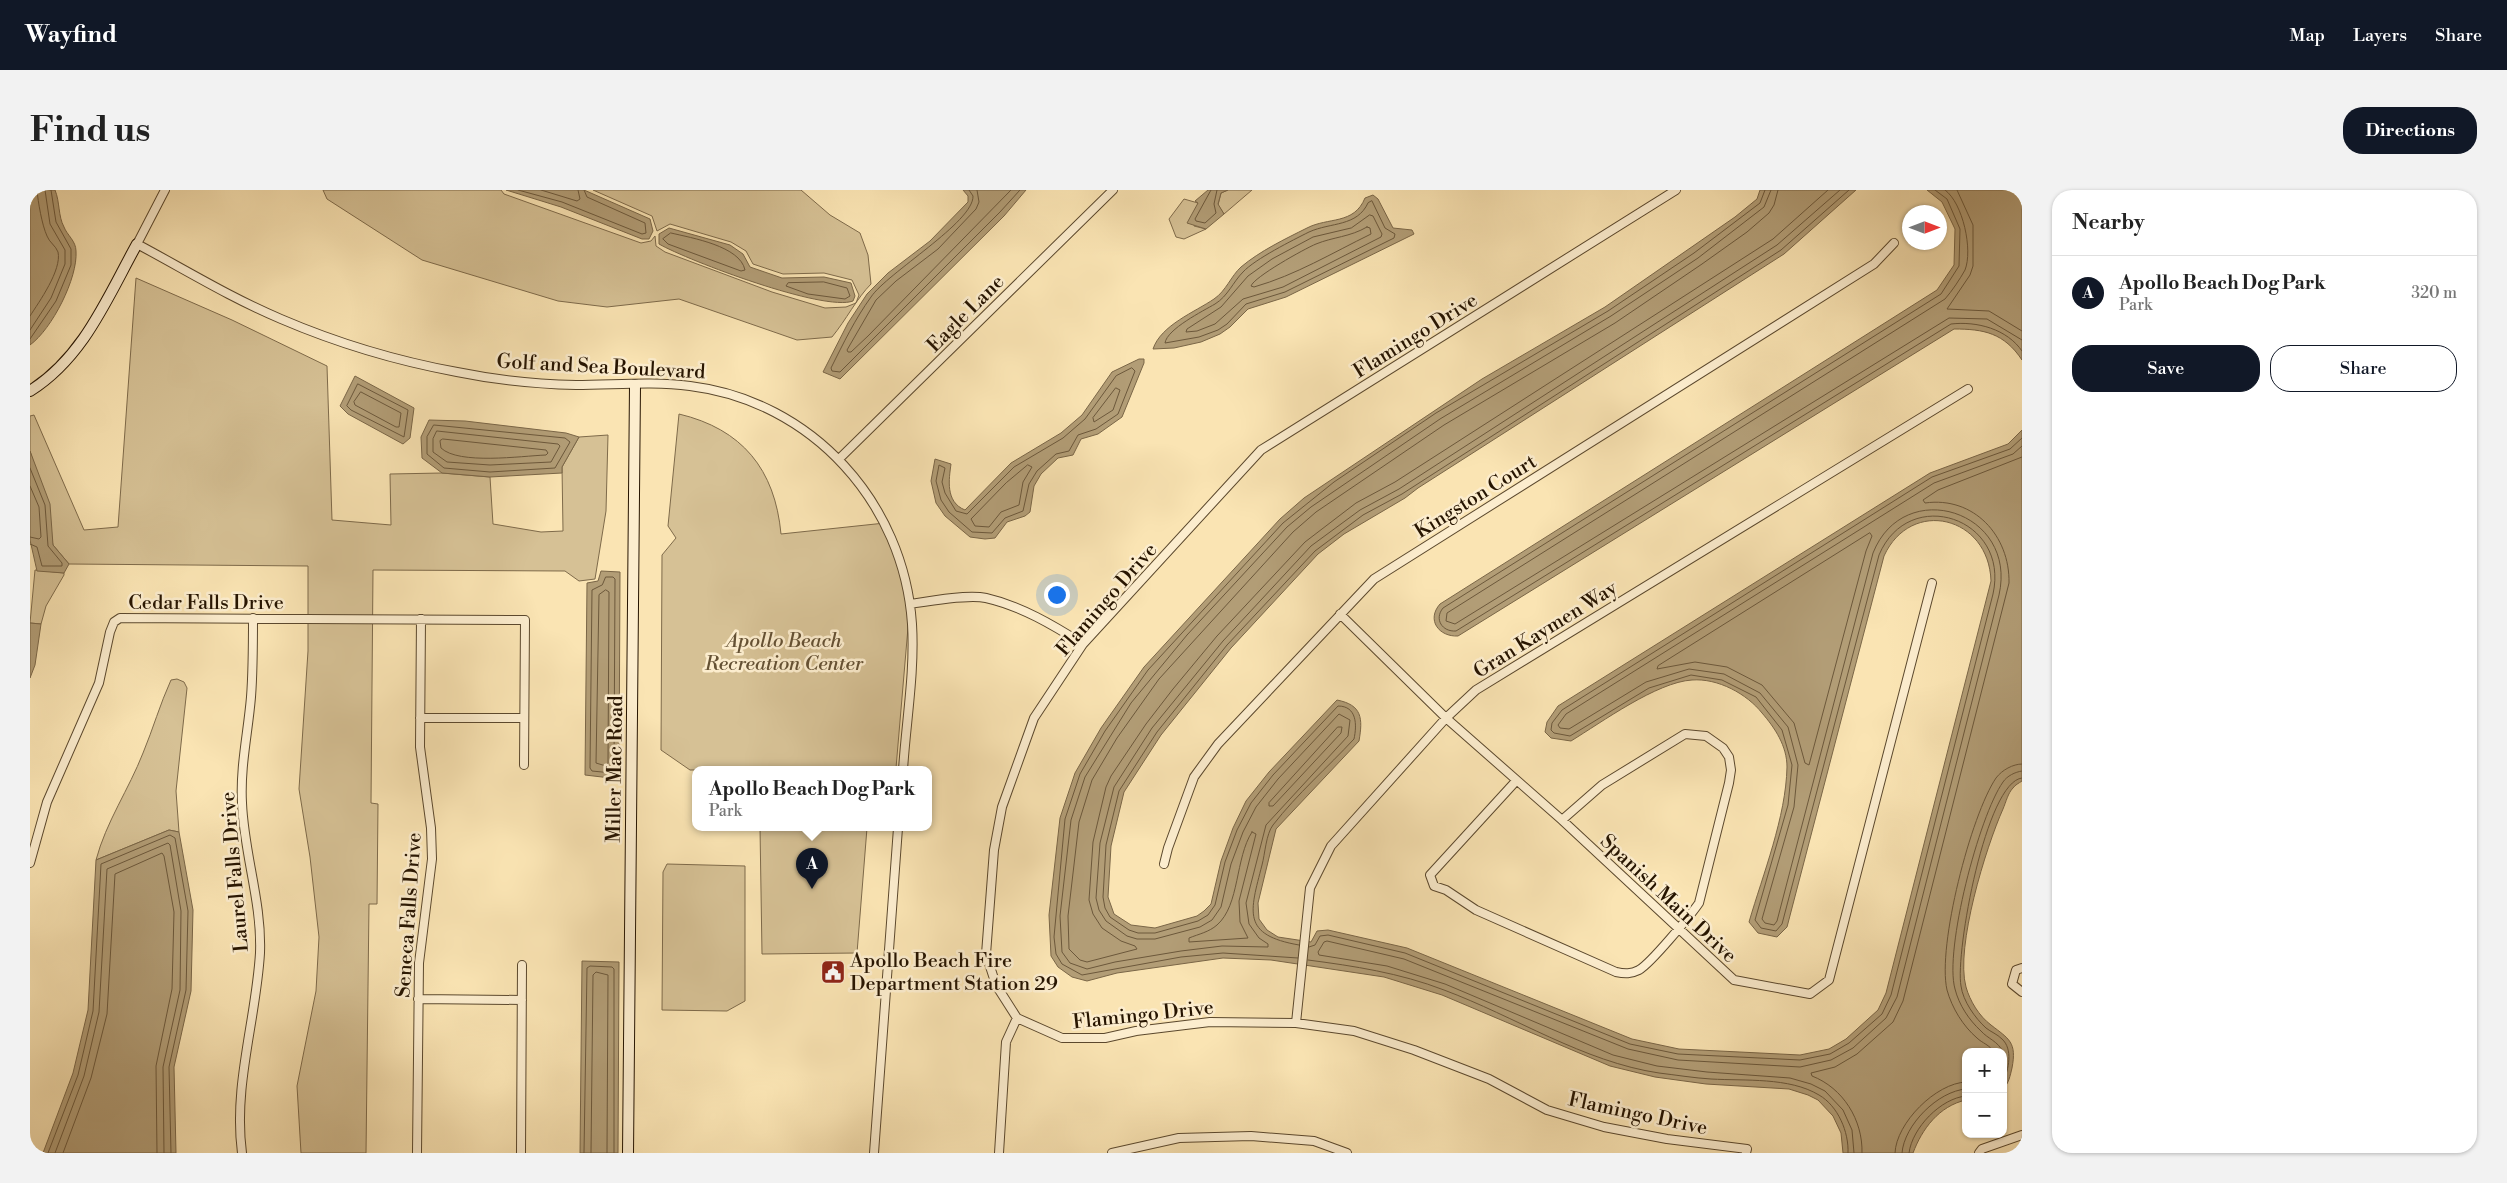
<!DOCTYPE html>
<meta charset="utf-8">
<style>
:root{--surface:#fff;--page:#f2f2f2;--text:#222;--muted:#767676;--line:#e0e0e0;--accent:#111827}
body{margin:0;font-family:"Libre Bodoni",serif;background:var(--page);color:var(--text)}
.controls{position:absolute;right:15px;bottom:15px;display:grid;overflow:hidden;border-radius:10px;box-shadow:0 1px 4px #0004}
.controls button{width:45px;height:45px;display:grid;place-items:center;padding:0;border:0;border-bottom:1px solid var(--line);background:var(--surface);color:var(--text);font:25px sans-serif}
.compass{position:absolute;left:1872px;top:15px;width:45px;height:45px;border-radius:50%;background:var(--surface);box-shadow:0 1px 4px #0004;rotate:90deg}
.you{position:absolute;left:1026px;top:404px;width:18px;height:18px;margin:-12px;border:4px solid #fff;border-radius:50%;background:#1a73e8;box-shadow:0 0 0 8px #1a73e833}
.badge{display:grid;place-items:center;width:32px;height:32px;border-radius:50%;background:var(--accent);color:#fff;font-size:16px;font-weight:700}
.pin{position:absolute;translate:-50% -41px;filter:drop-shadow(0 1px 2px #0008)}
.pin::after{content:'';position:absolute;top:26px;width:18px;height:15px;background:inherit;clip-path:polygon(0 0,100% 0,50% 100%)}
.popup{position:absolute;left:662px;top:576px;width:240px;height:65px;box-sizing:border-box;display:grid;place-content:center;border-radius:10px;background:var(--surface);filter:drop-shadow(0 1px 4px #0005);font-size:16px;white-space:nowrap;color:var(--muted)}
.popup b{font-size:19px;color:var(--text)}
.popup::after{content:'';position:absolute;left:50%;top:100%;margin-left:-10px;border:10px solid transparent;border-top-color:var(--surface)}
.list{margin:0;padding:0;list-style:none}
h2{display:flex;justify-content:space-between;align-items:center;height:65px;margin:0;padding:0 20px;font-size:21px}
h2 small{font-size:16px;font-weight:400;color:var(--muted)}
.list li{display:grid;grid-template-columns:32px 1fr auto;gap:15px;align-items:center;box-sizing:border-box;height:75px;padding:0 20px;border-top:1px solid var(--line)}
.list b{display:block;font-size:19px;white-space:nowrap}
.list p{margin:0;font-size:16px;white-space:nowrap;color:var(--muted)}
.list em{font-size:16px;font-style:normal;color:var(--muted)}
.actions{display:flex;gap:10px;padding:15px 20px}
.actions a{flex:1;padding:11px 0;border:1px solid var(--accent);border-radius:20px;text-align:center;font-size:18px;color:var(--accent)}
.actions .main{background:var(--accent);color:#fff}
.map{position:relative;flex:none;width:1992px;height:963px;overflow:hidden;border-radius:20px}
header{display:flex;align-items:center;gap:30px;box-sizing:border-box;height:70px;padding:0 25px;background:var(--accent);color:#fff}
header strong{font-size:24px}
nav{display:flex;gap:28px;margin-inline-start:auto;font-size:18px}
.intro{display:flex;align-items:center;justify-content:space-between;box-sizing:border-box;height:120px;padding:0 30px}
h1{margin:0;font-size:35px}
.button{padding:12px 22px;border-radius:20px;background:var(--accent);color:#fff;font-size:18px;font-weight:700}
main{display:flex;gap:30px;padding:0 30px}
aside{flex:1;background:var(--surface);border-radius:20px;box-shadow:0 1px 4px #0004}
.map>svg:first-child{display:block}
.green{fill:#d6c195;stroke:#7e6a4a}
.water{fill:#b29d76;stroke:#7a6647}
.lines{fill:none;stroke-linecap:round;stroke-linejoin:round}
.shore{stroke:#6c583b;stroke-width:1}
.street-casing{stroke:#5b482d;stroke-width:10}
.secondary-casing{stroke:#261400;stroke-width:12}
.street{stroke:#fcedce;stroke-width:8}
.secondary{stroke:#fcedce;stroke-width:10}
.labels{text-anchor:middle;stroke-width:5;stroke-linejoin:round;paint-order:stroke}
.street-label{font-size:20px;fill:#261400;stroke:#fcedce}
.park-label{font-size:20px;font-style:italic;fill:#645134;stroke:#fcedce}
.poi-label{font-size:20px;fill:#261400;stroke:#fcedce;text-anchor:start}
</style>
<header>
<strong>Wayfind</strong>
<nav><a>Map</a><a>Layers</a><a>Share</a></nav>
</header>
<div class="intro"><h1>Find us</h1><a class="button">Directions</a></div>
<main>
<div class="map">
<svg width="1992" height="963" viewBox="0 0 1992 963">
<rect width="100%" height="100%" fill="#fae4b3"/>
<filter id="stains"><feTurbulence type="fractalNoise" baseFrequency=".004" numOctaves="4"/><feColorMatrix values="0 0 0 0 .2 0 0 0 0 .09 0 0 0 0 .02 0 0 0 .5 -.17"/></filter>
<radialGradient id="worn" r=".72"><stop offset=".6" stop-color="#630" stop-opacity="0"/><stop offset="1" stop-color="#630" stop-opacity=".3"/></radialGradient>
<path class="green" d="M293,0H471L474,4L611,53L621,51L625,46L626,56L635,62L742,102L795,118L816,117L826,113L829,105L822,90L794,83L753,84L723,74L716,61L701,52L640,34L627,41L622,26L563,0H771L800,25L830,43L838,65L841,94C827,108 816,130 802,147L767,150L649,109L577,117L528,111L392,70L297,9Z
M1198,0H1222L1194,24L1188,15L1191,3Z
M1154,9L1168,13L1164,36L1176,39L1154,49L1146,47L1139,29Z
M106,88L202,130L297,176L302,330L361,335L360,284L412,283L460,287L463,334L511,342L533,341L532,277L549,247L578,245L576,321L565,389L549,391L535,381L343,380L341,613L348,614L347,714H339L336,963H271L267,896L286,801L289,747L280,667L269,599L278,461V376L39,374L23,355L8,288L0,261V226L4,225L54,340L88,337Z
M649,224C712,239 745,279 751,344L855,333L880,414L866,578L660,580L631,560L632,365L646,348L638,336Z
M5,380L34,383V385L16,416L11,434L0,433Z
M147,489L154,492L157,498L146,601L149,642L139,640L66,670C76,632 99,599 113,563C123,539 130,514 141,490Z
M730,638H837L827,763L732,764Z
M637,674L715,676V811L697,821L632,820L633,682Z"/>
<path class="water" d="M0,0H25C30,12 28,26 34,37C37,45 46,51 46,61C48,88 22,139 0,155Z
M476,0H554L620,29L623,41L619,49H612L531,17Z
M933,0H996L974,26L810,189L793,182L818,133L837,104L858,83L900,51L938,12V6Z
M1178,0H1198L1191,3L1188,14L1194,24L1176,39L1157,33L1168,13L1165,11Z
M1730,0H1826L1754,64L1388,298L1375,308L1314,344L1288,364L1201,458L1131,545L1094,602L1081,656L1078,707L1084,724L1101,735L1125,738L1167,726L1174,721L1181,714L1191,671L1203,638L1216,611L1239,582L1307,510C1332,515 1333,528 1329,551L1246,639L1228,713L1229,729L1237,740L1248,747L1281,752L1287,741L1298,740L1377,758L1602,849L1649,859L1770,865L1799,859L1816,849L1848,820L1856,803L1961,391C1959,326 1881,307 1854,366L1757,737L1747,747L1728,743L1719,732C1733,684 1756,627 1757,577C1757,556 1745,538 1732,523C1717,504 1688,488 1662,490C1627,492 1572,532 1541,551L1521,548L1515,542L1517,532L1528,516L1900,283L1978,254L1992,240V591C1989,593 1985,595 1983,598C1978,603 1976,612 1973,619C1956,657 1925,757 1936,797C1940,811 1949,826 1961,835C1979,849 1987,852 1982,878C1980,886 1979,893 1973,899V862H1936V910C1909,916 1892,939 1883,963H1813L1811,943L1803,926L1788,910L1778,905L1759,899L1676,894L1625,887L1580,876L1412,805L1354,787L1241,770L1193,768L1087,783L1057,791L1042,787L1028,777L1021,766L1019,725L1030,628L1045,583L1071,538L1114,477L1250,329L1274,308L1452,189L1575,117L1705,27L1727,9Z
M1897,0H1992V170C1974,143 1954,139 1924,139L1428,446C1409,447 1396,430 1410,414L1907,100L1924,75L1925,39L1912,12Z
M1343,5L1348,9L1363,38L1382,40L1384,44L1256,107L1218,119L1200,137L1190,144L1171,152L1144,158L1123,159C1131,135 1165,122 1184,109C1196,101 1201,86 1211,77C1230,61 1255,49 1277,38C1298,27 1324,35 1335,8Z
M639,38L700,55L713,64L720,77L752,88L794,87L821,93L825,106L823,111C794,122 659,71 629,54V44Z
M1109,169H1114V173L1092,227L1068,244L1051,249L1043,265L1028,268L1011,284L1004,296L1000,322L995,326L977,332L965,348L955,349L940,347L915,326L906,313L901,291L905,269L921,274C919,289 915,312 935,320L981,273L1031,243L1052,225L1082,182Z
M325,186L384,218L380,248L373,254L318,224L310,216Z
M399,230L435,231L536,243L549,247L532,277V283L460,287L412,283L392,268L391,247Z
M0,261L20,314L23,355L39,374L34,383L7,381L0,350Z
M571,381L590,382L589,589L555,585L557,393L568,391Z
M0,433L11,434L5,475L0,488Z
M139,640L149,642L163,720L161,801L144,877L146,963H13L43,883L58,820L66,670Z
M552,771L589,772L588,963H550Z"/>
<g class="lines">
<path class="shore" d="M488,0L532,12L612,44L616,43L615,33L557,7L554,0
M511,0L547,11L550,9L548,0
M939,0L943,6C944,32 857,83 841,107C825,129 813,154 801,178L802,181L810,182L970,22L990,0
M947,0L949,12L946,19L908,59L866,91L846,110L817,160L818,162H821L838,146L981,0
M1181,0L1165,29L1166,31L1175,33L1186,23L1184,14L1187,0
M1741,0L1734,17L1668,68L1581,126L1410,229L1281,317L1257,337L1157,445L1101,513L1055,587L1041,630L1030,726L1032,762L1040,773L1057,779L1085,772L1151,761L1192,756L1238,757V754L1229,748L1219,734L1216,713L1236,635L1318,546L1320,530L1309,524L1248,589L1226,617L1213,642L1201,674L1191,717L1182,730L1170,737L1125,749H1107L1097,746L1076,731L1069,720L1066,708L1070,653L1084,597L1122,538L1193,451L1281,356L1330,320L1369,299L1747,55L1810,0
M1748,0L1744,15L1739,23L1717,42L1672,74L1585,133L1414,235L1286,322L1263,342L1129,489L1087,548L1062,590L1049,632L1038,726L1039,759L1050,770L1057,772L1107,759L1105,756L1091,751L1072,738L1063,724L1059,710L1063,652L1076,597L1081,586L1116,534L1143,499L1187,446L1275,352L1326,313L1365,292L1743,49L1798,0
M1905,0L1917,9L1930,39L1929,76L1911,104L1413,418C1404,429 1412,442 1426,441L1921,134C1947,131 1977,139 1992,161
M1915,0C1933,13 1943,60 1935,80C1930,89 1922,101 1915,109L1417,423L1416,431L1425,434L1919,128L1957,129L1992,150
M1927,0L1943,35V76L1940,85L1917,119L1959,121L1992,141
M1342,11L1355,38L1365,44L1364,48L1255,102L1216,114L1197,134L1188,140L1169,147L1135,153C1137,139 1173,121 1185,114C1198,106 1203,92 1213,82C1225,69 1263,50 1279,42C1301,32 1327,37 1338,13Z
M1340,25L1343,26L1352,44L1351,47L1253,97L1213,109L1185,134L1167,141L1156,142L1157,139L1191,117L1218,86L1242,69L1283,47L1321,38Z
M1337,37L1340,38L1341,44C1302,63 1266,85 1224,97L1221,96C1224,87 1274,59 1286,54C1303,47 1320,47 1337,37Z
M641,43C662,48 710,56 715,80L711,81L638,54L633,49Z
M794,92L817,98L820,106L815,109L778,104L756,96L758,93Z
M0,126C9,112 32,80 28,62C26,56 19,52 17,46C12,35 8,12 7,0
M0,140L21,108L35,74V60L20,34L15,0
M0,149L26,111L41,75V59L26,32L21,0
M1102,178L1105,181L1088,224L1066,239L1048,245L1039,261L1026,264L1007,281L999,294L993,321L975,328L962,343L942,342L919,322L911,310L906,291L909,275L915,278L912,292L915,303L926,321L937,324L984,277L1033,248L1055,229L1086,186Z
M328,194L378,220L374,247L321,220L317,216Z
M1086,198L1090,200L1083,220L1064,232L1063,228Z
M331,202L371,223L369,237H366L325,215L324,212Z
M404,235L535,248L540,252L525,278L460,282L414,278L397,264V247Z
M407,241L528,254L530,256L521,272L460,275L417,272L403,262V249Z
M413,249L516,260L518,263L516,265C491,266 429,275 411,258L410,251Z
M998,275L1002,277L993,292L989,315L971,322L959,337L945,336L941,329L976,293Z
M0,278L15,315L18,356L32,373V376H12L7,357L0,354
M0,296L9,317L11,347L9,349L0,347
M1840,343L1842,346L1836,361L1779,575L1775,573L1764,533L1732,495L1697,477L1665,472L1627,479L1628,476Z
M576,387H583L585,389L584,580L582,583L562,581L560,578L562,400L572,395Z
M576,400L579,402L578,573L576,576L566,573L569,405Z
M1308,537H1312L1311,543L1243,616H1239V613Z
M1222,642L1226,644L1209,711L1210,732L1218,748L1159,752V748C1169,744 1179,742 1187,735C1210,715 1205,668 1222,642Z
M1269,755C1211,745 1220,722 1232,675C1235,664 1236,644 1243,635C1267,604 1298,577 1324,549C1327,535 1327,516 1308,516L1243,585L1221,613L1207,640L1195,672L1185,715L1178,725L1168,731L1125,743H1108L1099,740L1080,727L1075,718L1073,707L1076,655L1089,601L1127,542L1197,455L1285,361L1333,325L1372,304L1751,60L1819,0
M1279,757L1285,755L1290,746L1298,745L1375,763L1600,854L1648,864L1770,870L1800,864L1819,853L1852,824L1861,805L1963,404C1980,328 1879,294 1849,365L1752,734L1746,741L1731,738L1725,730L1758,615L1762,575L1752,540L1726,507L1692,490L1661,485L1619,498L1540,546L1524,543L1521,540L1522,533L1532,520L1902,287L1980,259L1992,248
M1268,768L1193,763L1151,767L1052,785L1032,774L1026,764L1024,747L1035,629L1050,584L1075,541L1118,480L1253,333L1304,292L1406,223L1578,121L1664,63L1730,13L1735,0
M1278,770C1324,776 1370,783 1414,800C1484,826 1554,872 1629,883C1646,885 1664,888 1681,889C1715,891 1759,887 1789,905C1808,916 1819,942 1818,963
M1964,862C1960,855 1952,853 1947,848C1933,836 1922,818 1917,800C1907,756 1941,625 1966,588C1972,580 1983,574 1992,574
M1973,862C1968,851 1958,849 1951,841C1939,830 1929,815 1925,799C1914,760 1949,626 1973,592C1977,586 1985,582 1992,581
M1973,892C1979,879 1983,859 1972,849C1967,844 1961,842 1956,838C1945,828 1933,811 1931,796C1925,763 1956,591 1992,588
M18,963L48,885L63,821L71,674L140,645L145,648L158,721L156,800L139,877L141,963
M25,963L54,886L69,822L77,679L138,653L140,655L151,721L150,800L133,877L134,963
M33,963L61,888L77,824L85,684L132,663L134,666L144,722L142,799L126,876L127,963
M554,963L557,778L560,776L582,777L584,779V963
M561,963L563,785L566,782L578,785L577,963
M1824,963L1822,940L1813,920L1795,901L1781,894L1760,888L1677,882L1627,876L1583,865L1415,794L1357,776L1289,765L1288,762L1294,752L1297,751L1374,769L1598,859L1648,870L1770,877L1801,870L1823,858L1856,828L1867,807L1969,405C1988,321 1874,285 1843,363L1747,731L1744,735L1735,733L1732,729L1764,617L1768,575L1758,537L1730,503L1694,484L1659,479L1616,492L1539,539L1530,538L1528,535L1536,524L1904,293L1983,264L1992,256
M1832,963C1833,930 1813,898 1782,886L1781,883L1805,877L1827,864L1863,832L1873,811L1979,393C1980,346 1944,306 1895,313L1893,310L1908,300L1992,267
M1865,963C1866,933 1906,893 1936,892
M1872,963C1874,935 1908,901 1936,899
M1879,963C1882,938 1911,908 1936,906"/>
<defs>
<path id="street" d="M135,0L107,54C154,79 201,108 251,129C307,153 367,171 427,182C466,190 507,194 546,195C584,195 623,191 660,196C782,211 874,313 882,434C885,482 876,532 873,580
M1646,0L1231,260L1053,454L1004,528L972,617L964,660L956,764L966,795L987,828L1032,848H1075L1106,841L1180,832L1266,833L1324,841L1384,860L1459,889L1517,920L1574,937L1637,949L1717,959L1716,963
M809,269L1083,0
M880,414C899,411 938,404 956,408C991,416 1023,435 1053,454
M1310,424L1416,528L1532,630L1704,790L1780,804L1799,790L1902,393
M390,528H494
M1486,591L1400,685L1404,696L1416,700L1446,720L1586,782C1595,784 1601,784 1609,780C1621,773 1660,726 1669,713L1699,593L1701,580L1699,567L1693,558L1676,546L1655,544L1572,595L1532,630
M0,673L17,612L69,493L80,442L84,432L90,428L495,430L494,575
M1134,674L1138,658L1164,587L1188,554L1344,389L1844,74L1864,53
M1992,778L1986,780L1982,794L1992,802
M388,809L492,810
M1266,833L1280,698L1301,656L1416,528L1446,500L1938,199
M212,963C203,896 226,830 230,763C232,712 214,664 212,613C210,577 218,543 221,507C223,481 223,454 223,428
M387,963L389,773L402,669L401,638L390,557L391,429
M491,963L492,775
M844,963L868,638
M969,963L976,852L987,828
M1082,963L1149,948L1221,946L1284,951L1317,963
M1949,963L1952,959L1992,945"/>
<path id="secondary" d="M0,201C54,167 77,108 107,54
M598,963L605,195"/>
</defs>
<use href="#street" class="street-casing"/>
<use href="#secondary" class="secondary-casing"/>
<use href="#street" class="street"/>
<use href="#secondary" class="secondary"/>
</g>
<defs>
<symbol id="civic-square" viewBox="-11 -11 22 22"><rect x="-9" y="-9" width="18" height="18" rx="4" fill="#8f2418" stroke="#fcedce"/><path d="M-.6-6.5H3V-4.5H.6V-3L4-1V1h2V6H-6V1h2V-1L-.6-3ZM-1.2 2.5V6h2.4V2.5Z" fill="#fff"/></symbol>
</defs>
<g fill-rule="evenodd">
<use href="#civic-square" x="789" y="768" width="28" height="28"/>
</g>
<g class="labels">
<g class="street-label">
<text transform="translate(935 123) rotate(-45)" y="7">Eagle Lane</text>
<text transform="translate(1385 145) rotate(-32)" y="7">Flamingo Drive</text>
<text transform="translate(571 176) rotate(3)" y="7">Golf and Sea Boulevard</text>
<text transform="translate(1445 306) rotate(-32)" y="7">Kingston Court</text>
<text transform="translate(1076 409) rotate(-49)" y="7">Flamingo Drive</text>
<text x="176" y="419">Cedar Falls Drive</text>
<text transform="translate(1515 439) rotate(-32)" y="7">Gran Kaymen Way</text>
<text transform="translate(584 579) rotate(-89)" y="7">Miller Mac Road</text>
<text transform="translate(204 682) rotate(-95)" y="7">Laurel Falls Drive</text>
<text transform="translate(1639 708) rotate(43)" y="7">Spanish Main Drive</text>
<text transform="translate(378 725) rotate(-86)" y="7">Seneca Falls Drive</text>
<text transform="translate(1113 824) rotate(-6)" y="7">Flamingo Drive</text>
<text transform="translate(1608 923) rotate(12)" y="7">Flamingo Drive</text>
</g>
<g class="park-label">
<text x="754" y="457">Apollo Beach<tspan x="754" dy="23">Recreation Center</tspan></text>
</g>
<g class="poi-label">
<text x="820" y="777">Apollo Beach Fire<tspan x="820" dy="23">Department Station 29</tspan></text>
</g>
</g>
<rect width="100%" height="100%" filter="url(#stains)"/>
<rect width="100%" height="100%" fill="url(#worn)"/>
</svg>
<div class="controls">
<button>+</button>
<button>−</button>
</div>
<svg class="compass" viewBox="-18 -18 36 36"><path d="M0-13l5 13h-10z" fill="#e53935"/><path d="M0 13l5-13h-10z" fill="#767676"/></svg>
<div class="you"></div>
<div class="pin badge" style="left:782px;top:699px">A</div>
<div class="popup"><b>Apollo Beach Dog Park</b>Park</div>
</div>
<aside>
<h2>Nearby<small></small></h2>
<ul class="list">
<li><span class="badge">A</span><div><b>Apollo Beach Dog Park</b><p>Park</p></div><em>320 m</em></li>
</ul>
<div class="actions"><a class="main">Save</a><a>Share</a></div>
</aside>
</main>
